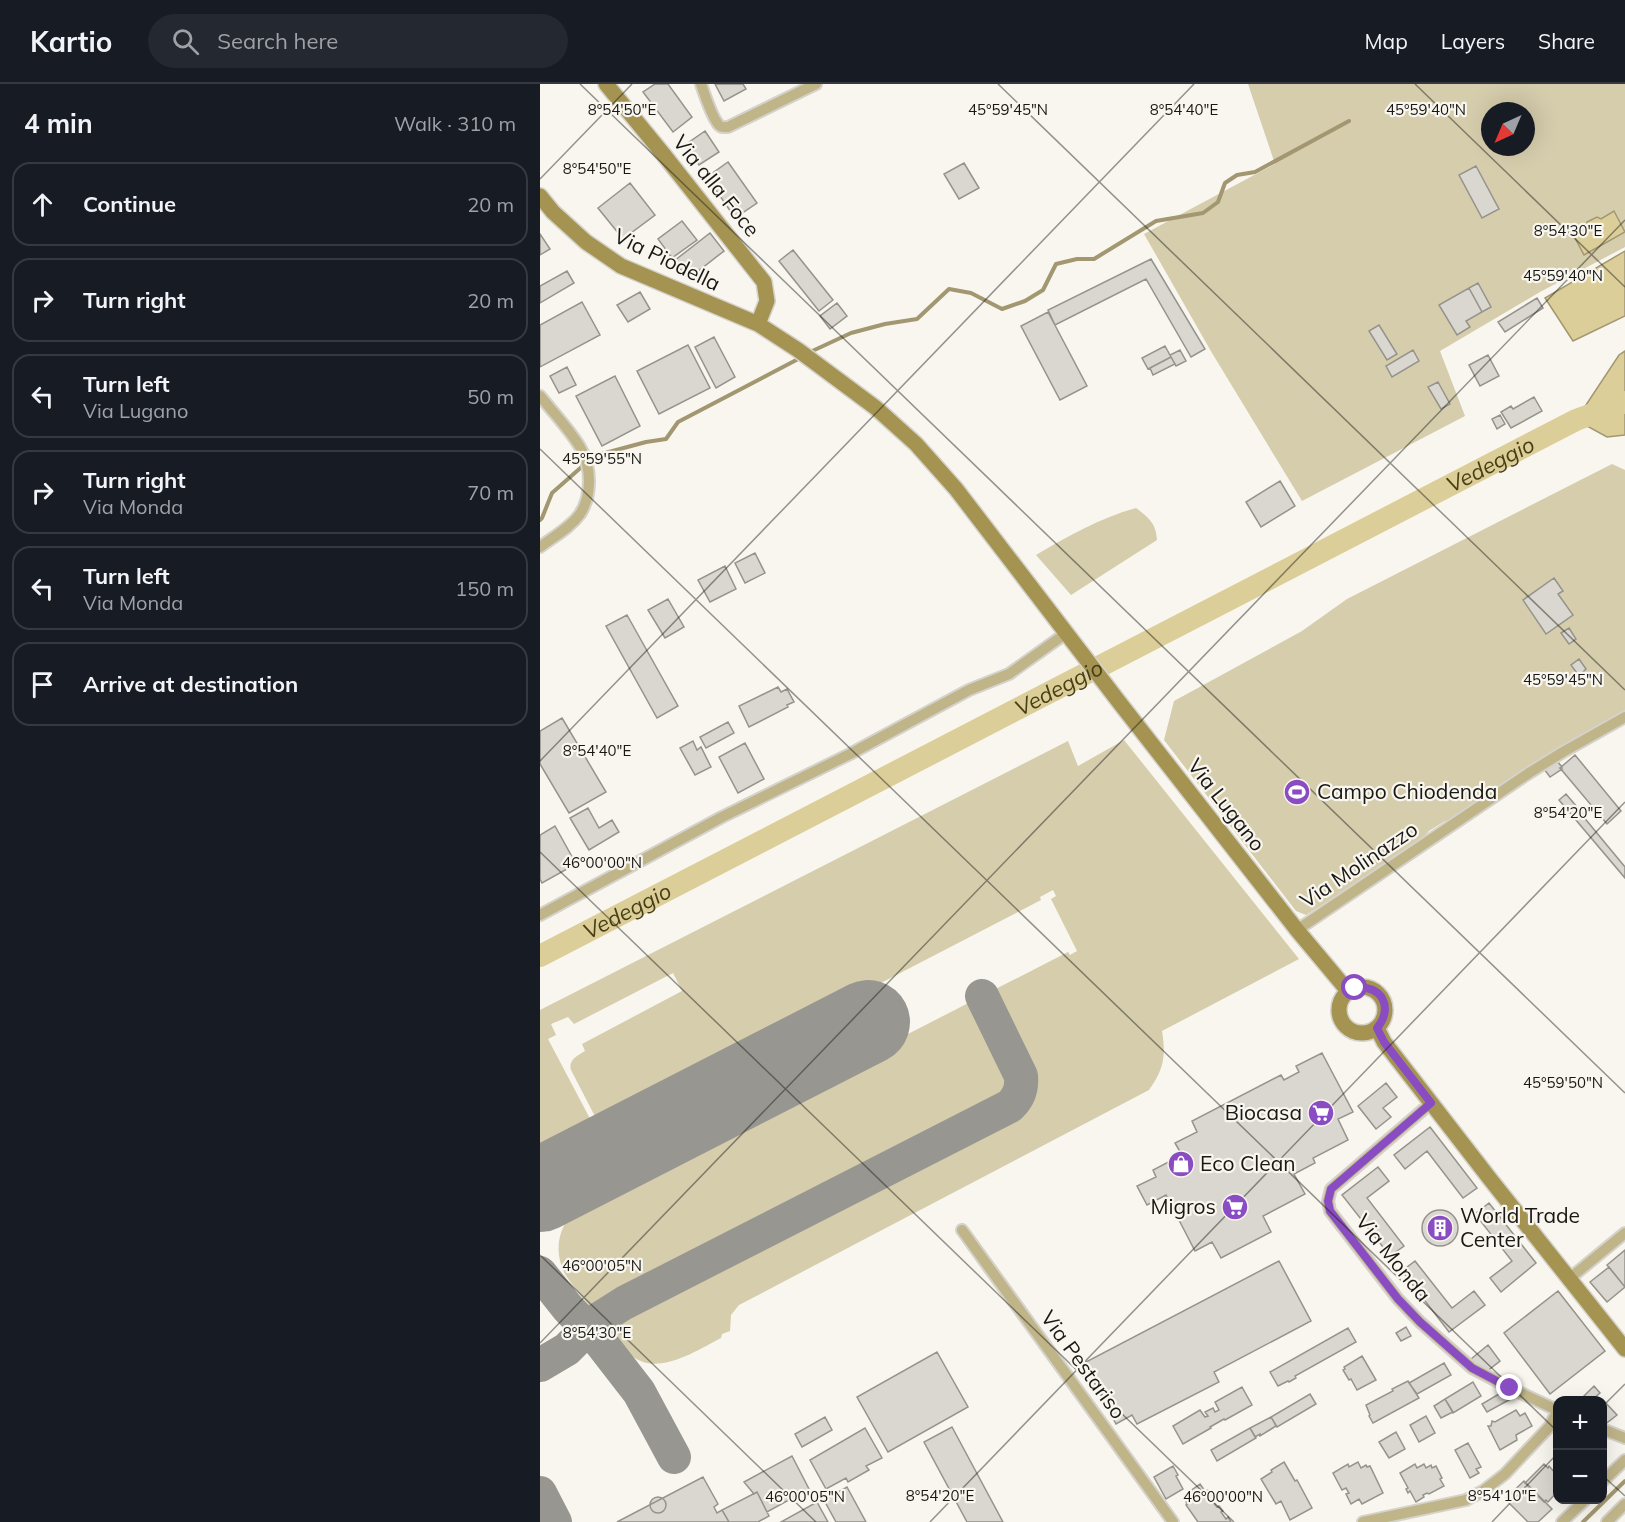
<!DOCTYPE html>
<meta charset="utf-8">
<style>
:root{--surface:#171b24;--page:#242831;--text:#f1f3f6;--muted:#9ea1a6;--line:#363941}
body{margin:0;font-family:Mulish,sans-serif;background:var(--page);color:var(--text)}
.controls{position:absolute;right:18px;bottom:18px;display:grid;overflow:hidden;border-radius:12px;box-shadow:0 6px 24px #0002}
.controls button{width:54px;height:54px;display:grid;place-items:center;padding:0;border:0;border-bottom:2px solid var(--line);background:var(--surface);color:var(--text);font:30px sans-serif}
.compass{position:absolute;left:941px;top:18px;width:54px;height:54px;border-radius:50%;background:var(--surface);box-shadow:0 6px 24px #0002;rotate:224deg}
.stop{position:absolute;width:18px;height:18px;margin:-14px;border:4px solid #8a4cc2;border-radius:50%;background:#fff}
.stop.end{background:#8a4cc2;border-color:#fff;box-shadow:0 2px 6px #0008}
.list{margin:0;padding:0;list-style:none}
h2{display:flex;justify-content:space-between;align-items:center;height:78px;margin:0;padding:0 24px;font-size:26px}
h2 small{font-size:20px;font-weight:400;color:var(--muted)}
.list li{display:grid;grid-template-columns:39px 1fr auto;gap:18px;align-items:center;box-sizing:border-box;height:84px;margin:0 12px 12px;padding:0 12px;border:2px solid var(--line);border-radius:18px}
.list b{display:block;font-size:22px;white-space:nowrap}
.list p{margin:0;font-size:20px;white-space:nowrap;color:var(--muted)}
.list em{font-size:20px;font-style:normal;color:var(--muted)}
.icon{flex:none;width:33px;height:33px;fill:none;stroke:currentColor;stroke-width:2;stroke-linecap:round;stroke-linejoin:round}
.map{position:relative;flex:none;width:1085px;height:1438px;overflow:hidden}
header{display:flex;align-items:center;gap:36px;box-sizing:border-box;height:84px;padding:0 30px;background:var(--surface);border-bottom:2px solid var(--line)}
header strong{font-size:28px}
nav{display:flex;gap:33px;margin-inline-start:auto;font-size:21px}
.search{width:420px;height:54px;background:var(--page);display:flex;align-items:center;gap:15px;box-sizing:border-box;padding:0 21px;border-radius:33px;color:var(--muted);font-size:22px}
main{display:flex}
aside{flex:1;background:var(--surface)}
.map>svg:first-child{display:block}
.green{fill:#d5cdac;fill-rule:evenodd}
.water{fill:#dcce98;stroke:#a29771;stroke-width:1.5}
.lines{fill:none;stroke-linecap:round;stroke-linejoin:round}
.stream{stroke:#a29771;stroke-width:4}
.river{stroke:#dcce98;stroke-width:22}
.taxiway{stroke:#989690;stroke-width:34}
.runway{stroke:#989690;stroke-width:84}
.building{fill:#d9d7cf;stroke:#95938c;stroke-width:1.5}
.street-casing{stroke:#d4d2cb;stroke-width:14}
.secondary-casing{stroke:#d4d2cb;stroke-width:18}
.street{stroke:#c0b589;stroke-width:10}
.secondary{stroke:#a59451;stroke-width:15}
.route{stroke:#8a4cc2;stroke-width:8}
.ticks{fill:none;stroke:#191815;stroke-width:1.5;stroke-opacity:0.45}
.labels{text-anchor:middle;stroke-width:4.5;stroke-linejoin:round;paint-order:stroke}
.street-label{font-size:21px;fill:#191815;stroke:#f8f6ee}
.poi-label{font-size:21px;fill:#191815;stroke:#f8f6ee;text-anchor:start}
.water-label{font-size:22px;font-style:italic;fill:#493f15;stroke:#f8f6ee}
.ticks-label{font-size:15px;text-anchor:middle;fill:#191815;stroke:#f8f6ee;stroke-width:4.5;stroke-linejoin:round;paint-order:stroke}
</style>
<header>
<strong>Kartio</strong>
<div class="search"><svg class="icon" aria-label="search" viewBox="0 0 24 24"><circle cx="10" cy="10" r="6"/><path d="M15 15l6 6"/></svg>Search here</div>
<nav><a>Map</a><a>Layers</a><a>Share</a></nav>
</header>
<main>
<aside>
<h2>4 min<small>Walk · 310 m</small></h2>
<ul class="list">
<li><svg class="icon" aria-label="ahead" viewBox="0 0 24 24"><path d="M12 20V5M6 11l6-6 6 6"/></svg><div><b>Continue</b></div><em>20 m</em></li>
<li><svg class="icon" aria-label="right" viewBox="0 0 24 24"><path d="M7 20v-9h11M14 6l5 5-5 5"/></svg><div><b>Turn right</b></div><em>20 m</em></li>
<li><svg class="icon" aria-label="left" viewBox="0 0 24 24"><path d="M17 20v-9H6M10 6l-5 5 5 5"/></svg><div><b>Turn left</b><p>Via Lugano</p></div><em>50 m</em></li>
<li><svg class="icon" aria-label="right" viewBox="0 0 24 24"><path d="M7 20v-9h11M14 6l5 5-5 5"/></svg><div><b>Turn right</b><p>Via Monda</p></div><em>70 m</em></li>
<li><svg class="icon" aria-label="left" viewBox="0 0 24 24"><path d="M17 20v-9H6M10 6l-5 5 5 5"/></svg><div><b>Turn left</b><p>Via Monda</p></div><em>150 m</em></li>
<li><svg class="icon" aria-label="arrive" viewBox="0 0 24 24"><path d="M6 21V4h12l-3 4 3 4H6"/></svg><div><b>Arrive at destination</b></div></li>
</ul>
</aside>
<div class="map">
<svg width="1085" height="1438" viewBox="0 0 1085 1438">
<rect width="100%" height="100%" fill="#f8f6ee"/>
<path class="green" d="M708,0H1085V163L1000,208L900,267L925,332L762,417L672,269L604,150L735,80ZM950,27H986V63H950Z
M1072,380L1085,386V628L908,738L905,737L889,747L877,761L766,831L756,827L624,656L634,617L762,547L807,515Z
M596,424C609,434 616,439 617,456L531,511L496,471C528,452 560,434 596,424Z
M584,656L759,875L622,947C626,972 624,985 609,1006L199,1221L191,1231L190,1247L182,1250L181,1254C160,1265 127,1286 103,1278C95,1275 89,1270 83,1264C71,1249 60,1235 48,1220C40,1210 31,1200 25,1190C10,1161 23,1133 46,1115L528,868L530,871L537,867L511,815L516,812L513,806L500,813L501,816L61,1044L31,986C28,976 37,972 45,967L42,960L142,907L133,889L34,940L28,933L11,940L16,951L8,955L56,1046L0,1075V926L528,657L538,682Z"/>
<path class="water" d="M1074,127L1085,148L1044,171L1033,150L1047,143V138L1057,133L1061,135Z
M1085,167V232L1033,257L1005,214Z
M1085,267V351L1067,353L1036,336L1079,271Z"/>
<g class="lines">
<path class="stream" d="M268,269L311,249L345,240L377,235L409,205L431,209L462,225L485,217L503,206L516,180L537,175H554L616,137L663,129L678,118L685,99L697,91L715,88L809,37
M0,436L2,434L12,409L54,372L106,358L126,355L138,338L262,273
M1043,1438L1085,1397"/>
<path class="river" id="s1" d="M0,872L1036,336L1085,318"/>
<path class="taxiway" d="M0,1108L36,1087
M0,1189L27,1223L61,1259L99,1308L134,1373
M0,1281L27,1265L54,1238L84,1219L470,1022C479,1013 482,1005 481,992L442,912
M0,1409L15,1438"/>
<path class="runway" d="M0,1106L328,938"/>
</g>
<path class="building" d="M115,0H128L152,33L133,48L103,8Z
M175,0H203L206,5L184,17Z
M165,47L179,68L159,81L145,61Z
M188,78L217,119L195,134L167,93Z
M424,79L439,104L419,115L404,90Z
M936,82L959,125L942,134L919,91Z
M90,99L115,131L83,155L58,124Z
M142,137L157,156L132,174L118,155Z
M170,149L184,167L148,195L134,177Z
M0,150L10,165L0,171Z
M253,166L293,216L279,227L239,177Z
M611,175L665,265L651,273L606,195L515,241L508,226Z
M27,187L34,199L0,219V202Z
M938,199L951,223L942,228L929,204Z
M929,204L942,228L926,237L930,243L917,251L899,221Z
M100,208L110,225L88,238L77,221Z
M997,214L1003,224L965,248L958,238Z
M42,218L60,251L0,283V241Z
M297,219L307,232L290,245L280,232Z
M508,228L547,302L520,316L481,242Z
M839,241L857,270L847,276L829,247Z
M174,253L195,293L176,304L155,263Z
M148,261L170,304L119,330L97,287Z
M625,262L631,273L608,285L602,274Z
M640,266L646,277L636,282L630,271Z
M873,266L879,277L852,293L846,282Z
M948,271L959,292L940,302L929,281Z
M631,273L635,280L613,291L610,284Z
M27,283L36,301L19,309L10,292Z
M75,292L100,342L62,362L36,312Z
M898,298L910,320L901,325L888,303Z
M994,313L1002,327L971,344L961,328L971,322L973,325Z
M960,331L965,340L957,345L952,335Z
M740,397L755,422L721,443L706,418Z
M215,469L225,489L205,499L195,479Z
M185,482L196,505L170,518L158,496Z
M1014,494L1023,507L1018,510L1033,531L1006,550L983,516Z
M128,515L144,543L125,554L108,526Z
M87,531L138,622L117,634L66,542Z
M1029,544L1036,555L1029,560L1021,549Z
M1039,575L1046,585L1039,592L1031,581Z
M238,603L241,608L247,605L254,618L247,621L248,623L209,643L199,622Z
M22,634L66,708L29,729L0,680V647Z
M188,638L194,649L166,664L160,653Z
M153,657L157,666L161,663L171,683L155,691L140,664Z
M205,659L224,695L198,709L179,673Z
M1035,671L1081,727L1067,740L1020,684Z
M1017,677L1022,683L1020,684L1022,685L1010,693L1004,685Z
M1026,710L1043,730L1042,731L1085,783V794L1019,716Z
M48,724L59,744L72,736L79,748L49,766L30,734Z
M15,742L36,780L2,799L0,795V751Z
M782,969L813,1028L798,1035L808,1056L773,1074L775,1079L754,1090L765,1110L723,1132L731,1148L681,1174L672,1158L655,1167L626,1111L607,1121L597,1102L616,1093L613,1086L642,1071L635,1059L657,1048L652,1037L741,991L744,996L759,988L756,982Z
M846,999L857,1013L843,1024L851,1033L836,1045L818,1022Z
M890,1043L937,1104L923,1114L887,1067L865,1085L854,1071Z
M838,1083L849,1097L827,1114L864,1162L850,1172L802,1111Z
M949,1119L996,1179L961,1208L950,1194L972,1177L935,1130Z
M882 1144a18 18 0 1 1 36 0a18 18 0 1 1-36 0Z
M1085,1166V1203L1067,1181Z
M739,1177L771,1237L674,1288L679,1298L597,1340L592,1331L576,1340L544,1279Z
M875,1177L912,1224L934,1207L945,1221L909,1248L862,1187Z
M1069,1183L1085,1203L1067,1218L1050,1198Z
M1018,1207L1065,1267L1010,1310L964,1249Z
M866,1243L871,1252L861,1257L856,1249Z
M808,1244L816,1258L755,1292L756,1294L749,1298L748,1297L738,1302L730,1288Z
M948,1261L960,1277L946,1288L942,1283L941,1284L939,1281L937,1282L931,1275Z
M397,1268L428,1323L348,1368L317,1313Z
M822,1272L836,1296L817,1306L811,1295L809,1296L803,1286L805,1285L804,1283Z
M904,1279L911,1291L877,1310L869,1299Z
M868,1297L879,1314L833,1339L829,1332L830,1331L826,1321L853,1307L852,1305Z
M933,1298L941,1312L913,1329L905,1315Z
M1054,1302L1060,1309L1052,1316H1047L1043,1313Z
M702,1303L712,1321L685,1336L684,1335L670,1343L671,1344L643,1360L633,1342L660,1326L665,1333L668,1332L665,1328L673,1324L675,1328L679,1326L675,1318Z
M964,1307L969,1316L947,1328L942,1320Z
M770,1310L776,1320L737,1343L731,1333Z
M905,1315L913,1328L901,1334L894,1322Z
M1063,1316L1077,1331L1064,1341L1062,1340Z
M976,1326L980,1332L985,1329L992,1342L976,1351L977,1356L960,1366L948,1342H951L952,1337L955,1338Z
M886,1332L895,1349L879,1358L870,1341Z
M285,1333L292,1346L262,1363L255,1350Z
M731,1333L736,1342L720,1352V1350L715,1353L710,1344Z
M412,1343L463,1438H427L384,1358Z
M325,1344L342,1374L326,1382L329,1386L308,1398L306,1394L286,1405L270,1376Z
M710,1344L716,1354L677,1377L671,1366Z
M856,1348L865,1365L849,1374L839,1358Z
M928,1359L941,1383L936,1385L939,1389L930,1394L915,1366Z
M252,1372L269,1405L227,1428L217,1408L214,1410L204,1398Z
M744,1378L755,1397L757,1396L772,1424L750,1436L741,1417L736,1420L721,1395L732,1388L731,1386Z
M818,1378L821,1384L826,1381L827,1383L830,1382L843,1409L822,1420L819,1415L811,1420L806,1410L809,1409L806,1404L802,1406L793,1389L808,1380L809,1383Z
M875,1380L877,1384L884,1380L886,1384L891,1381L892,1384L896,1382L902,1394L900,1395L904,1402L889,1410L887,1409L883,1411L884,1413L876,1418L870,1407L868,1409L866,1405L868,1404L860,1389Z
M1004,1380L1008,1384L1009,1382L1017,1391V1408L1008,1418L1006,1416L1004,1418L985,1399Z
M633,1382L638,1391L636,1392L643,1405L626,1415L614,1393Z
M163,1393L178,1420L174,1423L177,1429L182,1426L189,1438H77Z
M984,1397L1012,1425L998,1438H988L965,1415Z
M660,1400L665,1407L647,1420L646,1418L653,1413L649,1408Z
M307,1403L326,1438H296L284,1416Z
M668,1406L675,1415L672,1417L677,1423L679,1422L683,1427L681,1428L686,1435L688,1433L691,1438H658L646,1421Z
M217,1408L229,1432L218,1438H189L182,1426Z
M110 1421a8 8 0 1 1 16 0a8 8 0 1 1-16 0Z
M277,1418L288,1438H241Z"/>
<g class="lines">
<defs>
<path id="street" d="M161,0C164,9 173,35 179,41C182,44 183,43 188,43L276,0
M0,312C13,328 30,346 40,363C52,383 52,412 40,430C30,444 13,453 0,463
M0,831L182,733L310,670L429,606L469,590L525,550
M757,846L989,689L1023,668L1085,633
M891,1019L791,1105L788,1117L790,1127L858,1215L880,1238L932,1284L970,1304L1017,1326
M422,1146L633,1438
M1029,1195L1085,1149
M1062,1345L1085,1354
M1062,1398L1085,1376
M823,1438L926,1416L943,1407L965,1390L1010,1342L1017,1328
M1022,1438L1045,1416
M1067,1438L1085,1420"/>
<path id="secondary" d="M66,0L124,71L224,198L227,217L218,240
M0,112L13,128L46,158L81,182L218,240L258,266L336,324L376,360L416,405L579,618L757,846L808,907
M799 926a23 23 0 1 1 46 0a23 23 0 1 1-46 0Z
M837,944L844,958L950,1095L1085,1265"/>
</defs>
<use href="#street" class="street-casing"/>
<use href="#secondary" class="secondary-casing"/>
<use href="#street" class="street"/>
<use href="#secondary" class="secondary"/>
</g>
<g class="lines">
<path class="route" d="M815,904C842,900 854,924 837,944L844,958L891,1019L791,1105L788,1117L790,1127L858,1215L880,1238L932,1284L970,1304"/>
</g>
<path class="ticks" d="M40,0L1085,1009M458,0L1085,606M875,0L1085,203M0,95L92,0M0,365L1017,1347M0,677L654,0M0,768L694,1438M0,1171L276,1438M0,1259L1085,136M1062,1323L1085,1300M1062,1391L1085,1412M390,1438L1085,718M952,1438L1017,1370"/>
<defs>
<symbol id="stadium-disc" viewBox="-11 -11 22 22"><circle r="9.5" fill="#8a4cc2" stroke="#f8f6ee"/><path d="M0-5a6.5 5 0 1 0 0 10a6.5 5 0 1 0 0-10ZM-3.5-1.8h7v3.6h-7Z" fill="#fff"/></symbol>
<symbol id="supermarket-disc" viewBox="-11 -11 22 22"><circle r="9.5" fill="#8a4cc2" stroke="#f8f6ee"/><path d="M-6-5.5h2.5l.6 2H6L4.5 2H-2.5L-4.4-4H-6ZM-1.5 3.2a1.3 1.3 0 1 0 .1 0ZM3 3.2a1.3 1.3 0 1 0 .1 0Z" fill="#fff"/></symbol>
<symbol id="shop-disc" viewBox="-11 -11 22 22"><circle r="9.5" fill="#8a4cc2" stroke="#f8f6ee"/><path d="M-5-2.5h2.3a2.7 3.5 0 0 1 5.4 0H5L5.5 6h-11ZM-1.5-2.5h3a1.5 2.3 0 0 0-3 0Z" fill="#fff"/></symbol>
<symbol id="building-disc" viewBox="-11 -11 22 22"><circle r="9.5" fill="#8a4cc2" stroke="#f8f6ee"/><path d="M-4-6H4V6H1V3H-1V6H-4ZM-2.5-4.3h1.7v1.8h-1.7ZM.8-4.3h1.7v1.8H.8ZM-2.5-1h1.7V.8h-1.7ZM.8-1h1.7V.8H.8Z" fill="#fff"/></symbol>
</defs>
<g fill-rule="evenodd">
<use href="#stadium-disc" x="742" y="693" width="30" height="30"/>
<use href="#supermarket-disc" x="766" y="1014" width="30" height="30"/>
<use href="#shop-disc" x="626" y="1065" width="30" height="30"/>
<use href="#supermarket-disc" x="680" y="1108" width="30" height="30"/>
<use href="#building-disc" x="885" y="1129" width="30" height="30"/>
</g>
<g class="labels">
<g class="street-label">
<text transform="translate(176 102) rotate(51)" y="7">Via alla Foce</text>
<text transform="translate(127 176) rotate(26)" y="7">Via Piodella</text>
<text transform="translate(686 721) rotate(52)" y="7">Via Lugano</text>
<text transform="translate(819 781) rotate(-34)" y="7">Via Molinazzo</text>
<text transform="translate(853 1174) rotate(51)" y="7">Via Monda</text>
<text transform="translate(543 1281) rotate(54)" y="7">Via Pestariso</text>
</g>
<g class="poi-label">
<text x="777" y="715">Campo Chiodenda</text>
<text x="762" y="1036" text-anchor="end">Biocasa</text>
<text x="660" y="1087">Eco Clean</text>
<text x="676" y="1130" text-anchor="end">Migros</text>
<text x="920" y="1139">World Trade<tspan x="920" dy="24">Center</tspan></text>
</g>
<g class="water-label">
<text dy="8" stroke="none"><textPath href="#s1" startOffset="1070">Vedeggio</textPath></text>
<text dy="8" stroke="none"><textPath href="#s1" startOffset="584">Vedeggio</textPath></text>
<text dy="8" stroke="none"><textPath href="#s1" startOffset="98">Vedeggio</textPath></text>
</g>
</g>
<g class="ticks-label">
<text x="468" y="31">45°59'45"N</text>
<text x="886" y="31">45°59'40"N</text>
<text x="82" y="31">8°54'50"E</text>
<text x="644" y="31">8°54'40"E</text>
<text x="57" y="90">8°54'50"E</text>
<text x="1028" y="152">8°54'30"E</text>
<text x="1023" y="197">45°59'40"N</text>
<text x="62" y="380">45°59'55"N</text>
<text x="1023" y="601">45°59'45"N</text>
<text x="57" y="672">8°54'40"E</text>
<text x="1028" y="734">8°54'20"E</text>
<text x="62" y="784">46°00'00"N</text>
<text x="1023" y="1004">45°59'50"N</text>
<text x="62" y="1187">46°00'05"N</text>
<text x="57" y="1254">8°54'30"E</text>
<text x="400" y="1417">8°54'20"E</text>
<text x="962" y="1417">8°54'10"E</text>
<text x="265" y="1418">46°00'05"N</text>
<text x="683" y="1418">46°00'00"N</text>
</g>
</svg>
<div class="controls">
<button>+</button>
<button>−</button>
</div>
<svg class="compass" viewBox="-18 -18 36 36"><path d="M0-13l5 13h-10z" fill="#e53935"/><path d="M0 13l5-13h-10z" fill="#9ea1a6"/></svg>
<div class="stop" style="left:815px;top:904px"></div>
<div class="stop end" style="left:970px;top:1304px"></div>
</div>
</main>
